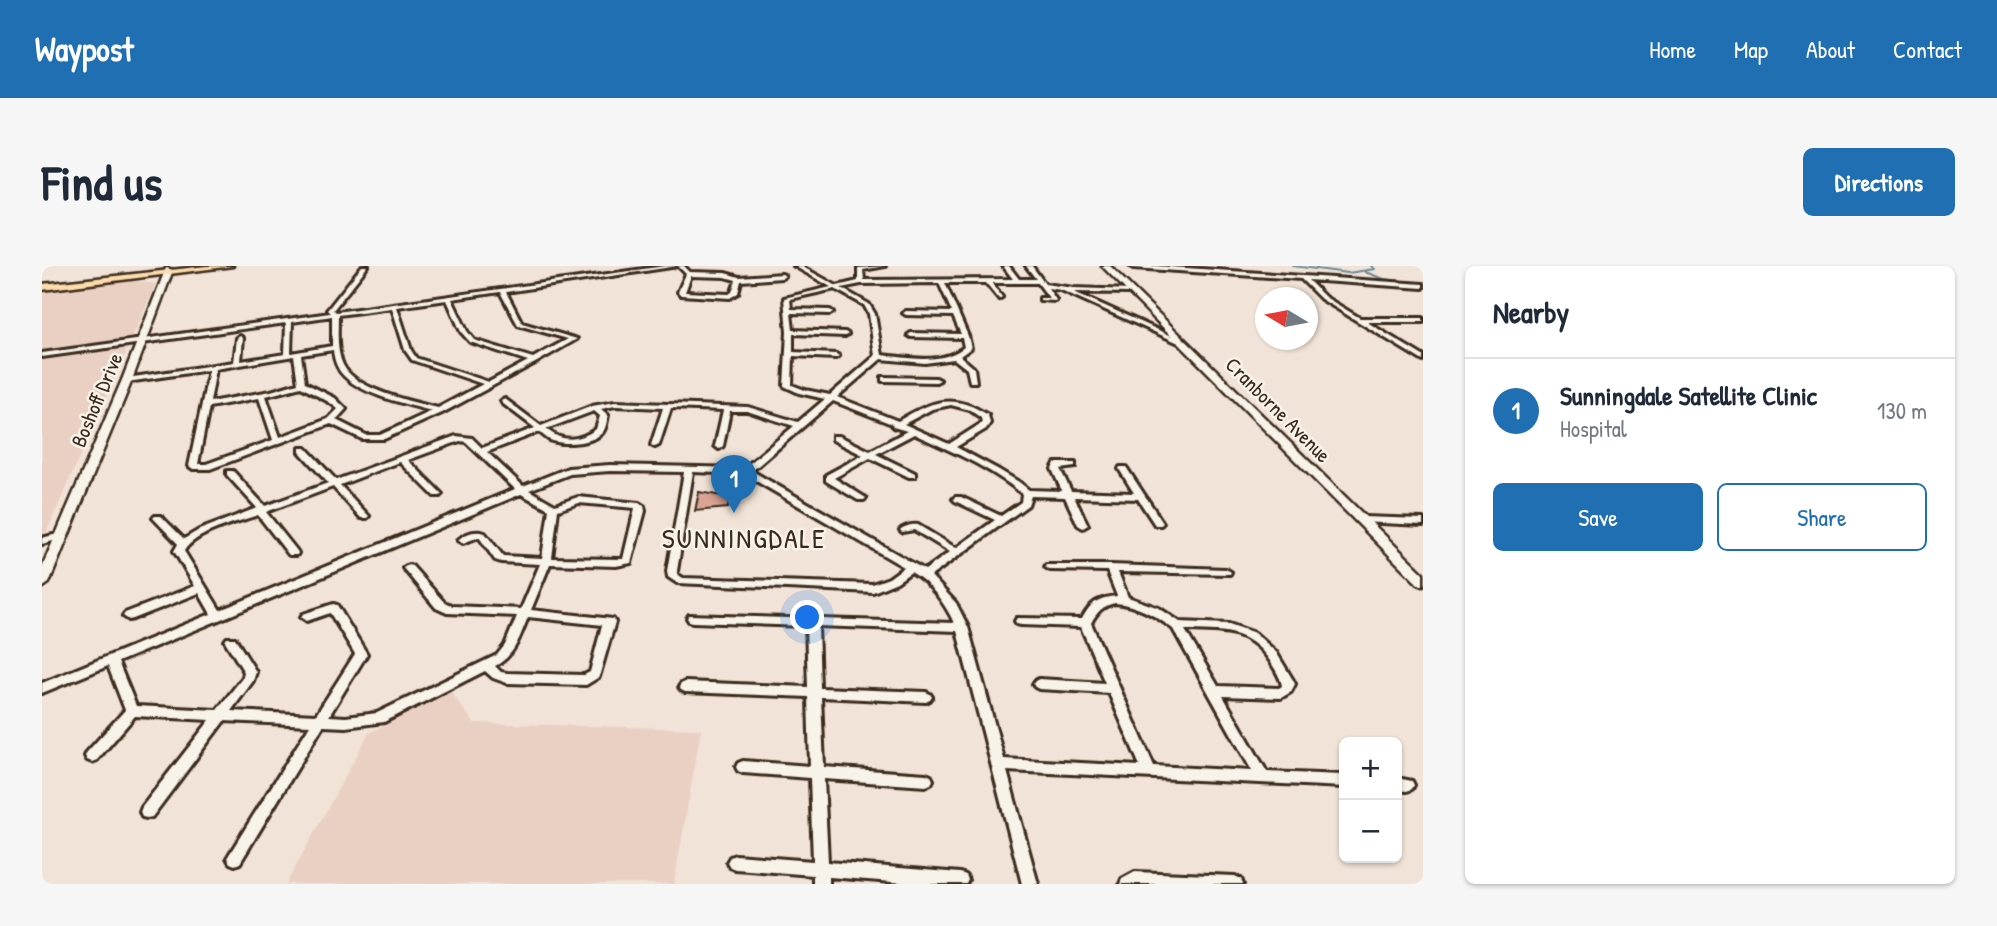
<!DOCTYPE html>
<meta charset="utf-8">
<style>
:root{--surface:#fff;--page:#f6f6f7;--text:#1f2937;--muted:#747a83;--line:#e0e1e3;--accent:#1f6fb2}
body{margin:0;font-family:"Patrick Hand",sans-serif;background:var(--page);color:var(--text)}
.controls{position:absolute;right:21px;bottom:21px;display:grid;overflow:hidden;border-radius:10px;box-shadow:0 2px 5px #0004}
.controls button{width:63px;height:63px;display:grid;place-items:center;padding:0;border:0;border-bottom:2px solid var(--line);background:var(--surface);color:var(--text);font:35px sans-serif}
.compass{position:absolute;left:1213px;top:21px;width:63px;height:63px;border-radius:50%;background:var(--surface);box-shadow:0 2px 5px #0004;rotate:280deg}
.you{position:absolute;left:766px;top:352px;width:24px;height:24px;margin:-18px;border:5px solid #fff;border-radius:50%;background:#1a73e8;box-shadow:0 0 0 10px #1a73e833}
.badge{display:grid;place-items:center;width:46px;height:46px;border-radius:50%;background:var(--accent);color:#fff;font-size:23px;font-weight:700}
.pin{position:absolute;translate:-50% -58px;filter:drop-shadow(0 2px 4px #0008)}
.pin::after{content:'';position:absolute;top:37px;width:24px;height:21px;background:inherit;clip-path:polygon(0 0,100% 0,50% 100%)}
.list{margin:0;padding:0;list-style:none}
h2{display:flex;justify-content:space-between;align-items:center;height:91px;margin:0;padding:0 28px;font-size:30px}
h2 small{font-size:23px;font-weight:400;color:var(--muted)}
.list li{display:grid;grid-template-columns:46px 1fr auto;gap:21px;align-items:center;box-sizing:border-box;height:105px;padding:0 28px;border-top:2px solid var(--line)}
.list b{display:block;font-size:26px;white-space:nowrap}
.list p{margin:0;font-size:23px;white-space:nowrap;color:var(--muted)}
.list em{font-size:23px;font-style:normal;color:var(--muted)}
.actions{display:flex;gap:14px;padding:21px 28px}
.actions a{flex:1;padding:16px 0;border:2px solid var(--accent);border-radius:10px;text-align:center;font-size:24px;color:var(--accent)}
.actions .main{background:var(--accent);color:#fff}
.map{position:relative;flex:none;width:1381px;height:618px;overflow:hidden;border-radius:10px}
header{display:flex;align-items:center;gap:42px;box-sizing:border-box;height:98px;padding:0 35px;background:var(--accent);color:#fff}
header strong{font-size:33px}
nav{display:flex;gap:38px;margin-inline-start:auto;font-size:24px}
.intro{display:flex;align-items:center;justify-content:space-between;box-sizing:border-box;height:168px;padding:0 42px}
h1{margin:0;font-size:49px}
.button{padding:18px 32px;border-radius:10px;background:var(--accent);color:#fff;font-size:24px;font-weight:700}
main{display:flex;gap:42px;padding:0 42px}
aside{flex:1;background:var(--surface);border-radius:10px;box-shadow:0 2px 5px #0004}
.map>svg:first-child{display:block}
.built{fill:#ead0c3}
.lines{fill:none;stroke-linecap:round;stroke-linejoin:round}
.stream{stroke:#678795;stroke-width:2}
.building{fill:#daa393;stroke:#3b2a1e;stroke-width:2}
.street-casing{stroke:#3b2a1e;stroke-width:6}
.secondary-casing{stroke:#3b2a1e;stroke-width:5}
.primary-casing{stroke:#3b2a1e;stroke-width:5}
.street{fill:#f7f3e8;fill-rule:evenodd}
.secondary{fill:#f7f3e8;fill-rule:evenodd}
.primary{fill:#fddcac;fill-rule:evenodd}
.labels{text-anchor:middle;stroke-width:5;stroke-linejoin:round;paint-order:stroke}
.far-street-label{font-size:21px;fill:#3b2a1e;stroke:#f7f3e8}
.quarter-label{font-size:28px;letter-spacing:2px;fill:#3b2a1e;stroke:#f7f3e8}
</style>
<header>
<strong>Waypost</strong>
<nav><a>Home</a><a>Map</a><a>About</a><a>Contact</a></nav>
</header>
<div class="intro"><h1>Find us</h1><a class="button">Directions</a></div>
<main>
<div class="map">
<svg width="1381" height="618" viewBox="0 0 1381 618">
<rect width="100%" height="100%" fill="#f1e3d7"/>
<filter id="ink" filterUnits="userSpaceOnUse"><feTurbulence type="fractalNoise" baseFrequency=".0143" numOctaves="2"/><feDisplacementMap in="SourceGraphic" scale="14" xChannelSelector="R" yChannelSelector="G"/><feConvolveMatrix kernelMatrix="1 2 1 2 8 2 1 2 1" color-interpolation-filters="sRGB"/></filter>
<g filter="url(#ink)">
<path class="built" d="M88,14L114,18L0,276V25Z
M408,425L432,457L659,463L632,618H244L327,467Z"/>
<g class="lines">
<path class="stream" d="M1251,0L1306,7L1333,3L1329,0
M1323,6L1342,13L1381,17"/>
</g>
<path class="building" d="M657,226L687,231L686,242L653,245Z"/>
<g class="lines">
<defs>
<path id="street" d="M320,0H326L291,44L294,46L623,0H642L648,6L683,7L697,11L740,8L743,10L740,12L699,15L696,27L688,32L639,29L636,26L644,8L636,0L464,26L480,57L535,73L495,96L400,147L342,173H320L289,158L168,203H151L147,200L167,104L85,116L81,114L85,112L192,96L195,72L198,70L201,72L199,95L243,88L244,57L0,91V87L288,47L285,44L286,43ZM649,10L683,11L694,14L690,26L687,28L643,26ZM458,26L476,59L526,73L491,92L432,74L425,65L410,33ZM405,34L419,66L428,76L486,95L447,116L374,92L369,84L355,41ZM350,42L363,84L370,94L441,118L396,142C371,136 313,124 301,99C294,84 296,65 296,49ZM290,50V80L249,87L250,56ZM291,84C292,94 295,103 302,110C321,129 363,138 390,145L338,169H324L294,154L304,143L293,132L263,117L259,89ZM252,90L256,117L229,125L168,136L174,103ZM259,121L287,136L296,143L286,153L238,171L224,130ZM217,132L231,174L164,198H156L167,141Z
M752,0H759L795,20L816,15V2L843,0L821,4L822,14L971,13L961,0H967L977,13H994L984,0H990L1003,18L1032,22L1090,24V26L1088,27L1032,26L1143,76V78H1139L1019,24L1006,22L1014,34L1013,35L998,34V32H1007L996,17H950L960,31L957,33L944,17H903L926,70L929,82L918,90L932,102L934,116H928L925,103L912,93L883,97L839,93L795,131L856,155C889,135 911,126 946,149L948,157L944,163L914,181L957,204L977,216L987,224L1020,225L1010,203L1013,197H1033V201L1018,203L1029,225L1092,227L1077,203L1078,201H1084L1121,257L1119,259H1113L1096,233L1032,231L1046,259L1041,262L1036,259L1023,231L989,230L986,239L889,310L914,337L926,361L962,493L1098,500L1067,427L997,423L993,421L991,418L993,415L997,413L1063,417L1039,361L979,359L975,358L973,355L975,352L1040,353C1049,336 1056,332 1075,330L1065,305L1008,304L1003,301L1004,299H1069L1184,303L1189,306L1188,308L1076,306L1086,331L1117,342L1138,356L1187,358L1213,367L1234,386L1251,414L1253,418L1249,426L1239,432L1181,430L1225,506L1302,509V521L965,505L996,618H980L915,365L776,360L778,422L884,426L888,428L890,431L888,434L884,436L779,431L782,501L884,508L889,510L891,514L889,518L884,520L782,513L786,596L918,607L924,609L926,614L924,618H876L787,611V618H771V609L693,603L688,601L685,596L688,591L693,589L771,595L768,512L701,507L696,505L694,501L696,497L701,495L768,500L766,431L643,426L639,424L637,421L639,418L643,416L766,421L764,360L651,356L647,355L645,352L647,349L912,357C903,337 888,317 869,306L855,316L831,326L635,317L626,311L625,305L642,206L568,205L528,208L487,224L513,239L536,231L597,237L602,240L603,245L589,297L574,300L508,298L489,344L571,353L573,356L557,411L544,419L465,417L451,412L443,405L342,456L304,461L281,460L198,597L193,599L188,597L185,592L188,587L268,459L182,455L110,551L105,552L100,551L98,546L100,541L168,454L93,450L55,494L50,496L45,494L43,490L45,486L83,444L66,400L0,427V417L169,348L157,327L91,353L87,354L81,350L83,347L153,320L132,285L136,278L113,254L111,252L113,250H119L142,273L157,264L215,242L185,209V205H191L223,240L286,217L258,186V182H264L294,214L414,170L430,172L440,182L493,162L460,137L459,135L463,133L499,160L550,140L573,136L706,141L756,156L783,133L757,127L742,120L745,66L742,32L789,21ZM897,17L910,46L864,45L861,47L864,49L911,50L919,68L869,67L866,69L869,71L920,72L922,81C899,99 868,92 840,89L833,48L827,38L799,22L819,18ZM793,23L822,39L827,48L833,90L788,129L763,124L750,119L751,90L794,92L797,90L794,88L751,86V68L803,70L806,68L803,66L751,64L749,47L788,48L791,46L788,44L749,43L748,33ZM791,135L850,158L851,161L865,165L828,185L797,170H791V174L821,189L784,209V215L816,234H822L824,232L792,212L828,192L867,211H873V207L834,188L872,168C908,185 949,201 980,228L979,236L959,250L919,231H913L911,233L913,235L953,254L914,282L876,259C871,258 862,260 858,264L860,266L872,264L908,286L883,304L710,205ZM909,139L928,144L939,152L940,157L907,178L862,158L890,143ZM573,140L621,142L609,179L613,181L617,179L629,142L681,144L673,180L677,183L681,180L688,145H705L752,160L702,202L568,199L526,202L481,220L445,186L497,166C500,168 503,171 506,173C519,180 551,178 561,166C564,162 565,154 566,149L559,143ZM552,145L558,150L554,163C537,175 521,177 504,163ZM418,175L424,176L473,223L178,344L142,285C153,266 196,256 216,249L247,289H255L256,287L255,285L224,246L291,221L319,252H325L327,250L325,248L298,219L358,196L392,230H398L400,228L366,194ZM651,206L702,208L862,301L847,312L830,318L641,312L635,308V305ZM479,228L507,243L500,292L461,290L443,267C433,264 424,267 416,274L421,277L437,271L453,294L459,296L498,298L479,343L411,340L402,336L370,300L366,299L361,302L394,342L405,347L475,350L463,379L455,389L335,447L304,451L287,450L325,388L295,339L291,338L261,348L259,351L265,355L288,347L313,388L274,449L189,445L211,415L214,406L193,372H185L183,375L202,406L201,411L175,444L94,440L76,396ZM537,237L593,242L581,293L510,292L516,244ZM1073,337C1095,339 1113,349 1131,363L1210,505L1112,500L1049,357C1055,346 1060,340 1073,337ZM486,351L560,359L548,406L542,409L465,407L459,406L453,400C473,390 478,370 486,351ZM1143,364C1179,365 1206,362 1228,395C1233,403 1239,412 1240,420L1237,422L1176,420Z
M1088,0H1114L1381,18V22L1266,14L1283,31L1318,52H1381V56H1325L1381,90V95L1279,33L1259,13L1091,2Z
M840,111L894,112L898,114L894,116L843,115H840Z
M1321,251L1381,253V259L1318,256L1316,254Z
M19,267L24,270L22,272L0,278V272Z
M1355,512L1370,515L1372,519L1370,523L1365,525L1355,524Z
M1093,606L1193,610L1199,613L1201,618H1078L1080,613Z"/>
<path id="secondary" d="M1060,0H1068L1381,307V320L1376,318Z
M124,2L131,4L90,114L7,317L0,322V301L80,114Z"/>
<path id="primary" d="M165,0H191L0,24V18Z"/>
</defs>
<use href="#street" class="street-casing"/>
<use href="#secondary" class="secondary-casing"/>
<use href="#primary" class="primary-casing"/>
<use href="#street" class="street"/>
<use href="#secondary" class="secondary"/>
<use href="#primary" class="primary"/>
</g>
</g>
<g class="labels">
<g class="far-street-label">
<text transform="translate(55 134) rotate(-67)" y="7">Boshoff Drive</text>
<text transform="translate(1236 144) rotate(45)" y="7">Cranborne Avenue</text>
</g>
<g class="quarter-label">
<text x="702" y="282">SUNNINGDALE</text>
</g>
</g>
</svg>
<div class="controls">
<button>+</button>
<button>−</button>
</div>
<svg class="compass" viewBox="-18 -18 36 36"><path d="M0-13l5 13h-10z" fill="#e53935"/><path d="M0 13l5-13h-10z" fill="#747a83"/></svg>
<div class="you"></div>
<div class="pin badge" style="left:692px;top:247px">1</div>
</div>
<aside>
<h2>Nearby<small></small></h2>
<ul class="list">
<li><span class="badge">1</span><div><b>Sunningdale Satellite Clinic</b><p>Hospital</p></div><em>130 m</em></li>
</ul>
<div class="actions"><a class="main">Save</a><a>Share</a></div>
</aside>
</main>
